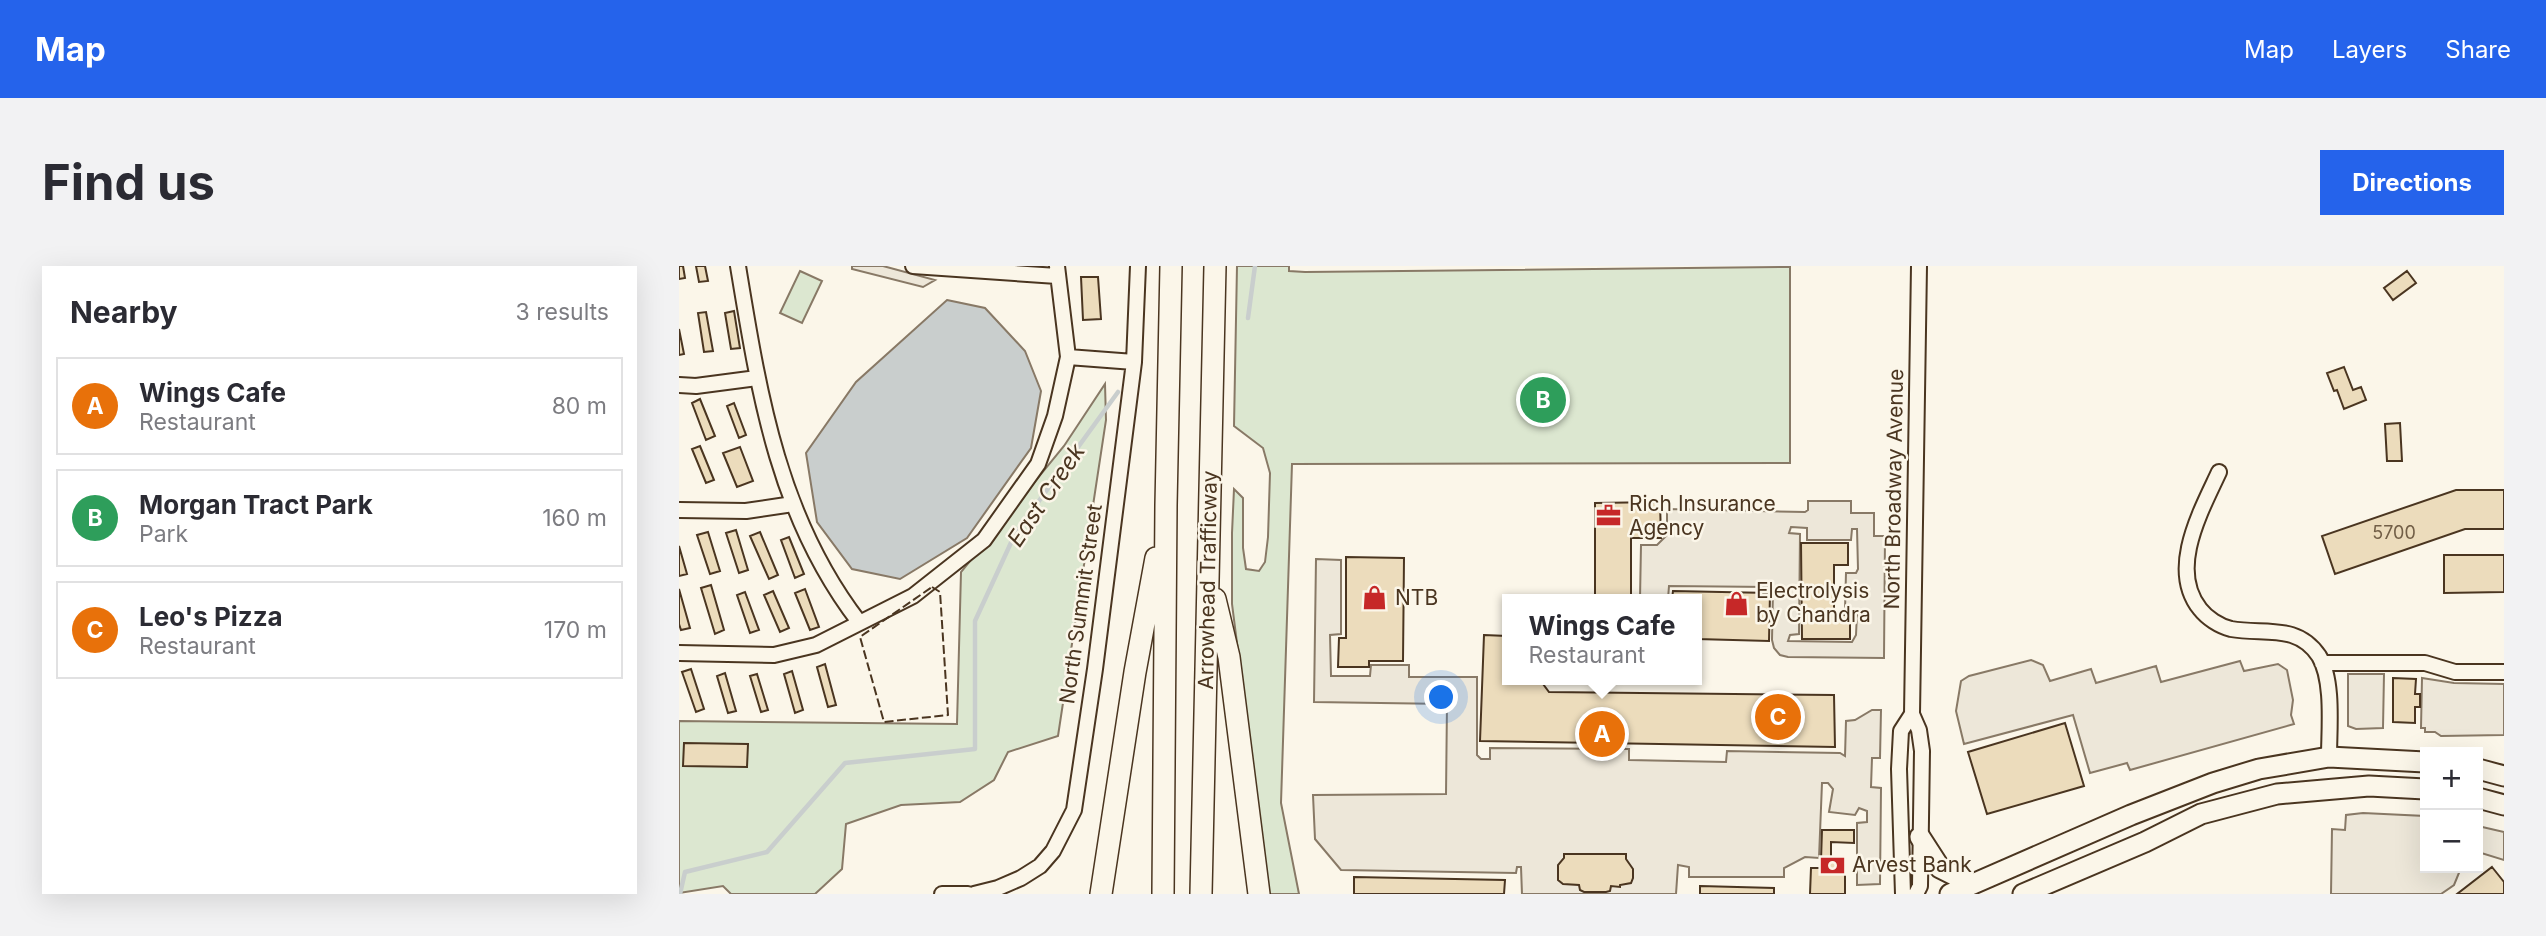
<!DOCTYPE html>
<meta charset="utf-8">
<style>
:root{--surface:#fff;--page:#f2f2f3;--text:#2b2b33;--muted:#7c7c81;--line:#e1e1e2;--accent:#2563eb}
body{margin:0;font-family:Inter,sans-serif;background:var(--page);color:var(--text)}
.controls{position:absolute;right:21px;bottom:21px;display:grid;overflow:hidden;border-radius:0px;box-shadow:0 7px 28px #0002}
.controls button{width:63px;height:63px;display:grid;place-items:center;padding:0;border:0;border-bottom:2px solid var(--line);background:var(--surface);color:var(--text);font:35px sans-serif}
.you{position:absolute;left:763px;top:432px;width:24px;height:24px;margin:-18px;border:5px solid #fff;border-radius:50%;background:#1a73e8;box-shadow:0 0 0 10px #1a73e833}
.badge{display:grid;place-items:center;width:46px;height:46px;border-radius:50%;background:var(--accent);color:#fff;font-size:23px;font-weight:700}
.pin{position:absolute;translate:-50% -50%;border:4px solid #fff;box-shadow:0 2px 7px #0006}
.popup{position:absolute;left:823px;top:328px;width:200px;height:91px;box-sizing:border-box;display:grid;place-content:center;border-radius:0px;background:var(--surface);filter:drop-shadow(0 2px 5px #0005);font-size:23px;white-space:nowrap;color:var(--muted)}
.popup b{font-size:26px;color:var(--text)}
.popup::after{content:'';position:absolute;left:50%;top:100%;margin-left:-14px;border:14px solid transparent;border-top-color:var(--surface)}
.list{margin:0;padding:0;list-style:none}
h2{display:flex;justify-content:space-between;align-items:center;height:91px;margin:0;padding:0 28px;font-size:30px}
h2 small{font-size:23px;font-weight:400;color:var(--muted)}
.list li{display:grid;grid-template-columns:46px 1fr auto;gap:21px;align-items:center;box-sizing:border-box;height:98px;margin:0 14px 14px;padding:0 14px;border:2px solid var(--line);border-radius:0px}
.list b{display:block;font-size:26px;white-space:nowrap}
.list p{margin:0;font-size:23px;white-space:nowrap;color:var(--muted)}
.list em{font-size:23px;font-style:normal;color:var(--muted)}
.map{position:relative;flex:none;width:1825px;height:628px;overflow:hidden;border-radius:0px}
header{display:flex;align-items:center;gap:42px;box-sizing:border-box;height:98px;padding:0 35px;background:var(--accent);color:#fff}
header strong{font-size:33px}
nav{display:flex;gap:38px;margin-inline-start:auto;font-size:24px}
.intro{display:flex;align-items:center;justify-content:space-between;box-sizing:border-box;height:168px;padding:0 42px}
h1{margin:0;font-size:49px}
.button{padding:18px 32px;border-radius:0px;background:var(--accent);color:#fff;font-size:24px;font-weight:700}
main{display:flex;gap:42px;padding:0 42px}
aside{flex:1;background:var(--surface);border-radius:0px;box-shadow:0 7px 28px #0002}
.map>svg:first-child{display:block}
.green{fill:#dce7d0;stroke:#887966;stroke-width:2}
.parking{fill:#ede7d9;stroke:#887966;stroke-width:2;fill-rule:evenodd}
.water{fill:#c9cecd;stroke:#887966;stroke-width:2}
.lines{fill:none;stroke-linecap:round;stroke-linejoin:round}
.stream{stroke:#c9cecd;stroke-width:4.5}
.building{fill:#ecdcbc;stroke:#4a3520;stroke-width:2}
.minor-casing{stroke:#4a3520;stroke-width:18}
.major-casing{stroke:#4a3520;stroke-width:23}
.highway-casing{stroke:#4a3520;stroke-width:24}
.minor{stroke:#fbf6e9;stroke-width:14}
.major{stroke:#fbf6e9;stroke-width:19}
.highway{stroke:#fbf6e9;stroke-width:21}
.fence{stroke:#4a3520;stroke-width:2;stroke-dasharray:9 3.5;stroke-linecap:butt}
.labels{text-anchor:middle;stroke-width:5;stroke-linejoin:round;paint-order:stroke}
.number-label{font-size:18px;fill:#725f47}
.street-label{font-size:21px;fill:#4a3520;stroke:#fbf6e9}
.poi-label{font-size:21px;fill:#4a3520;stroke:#fbf6e9;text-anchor:start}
.water-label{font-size:23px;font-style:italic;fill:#4a3520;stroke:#fbf6e9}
</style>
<header>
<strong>Map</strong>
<nav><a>Map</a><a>Layers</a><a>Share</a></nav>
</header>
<div class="intro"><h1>Find us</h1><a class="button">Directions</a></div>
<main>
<aside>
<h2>Nearby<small>3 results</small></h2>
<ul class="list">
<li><span class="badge" style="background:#e8710a">A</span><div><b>Wings Cafe</b><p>Restaurant</p></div><em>80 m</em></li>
<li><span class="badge" style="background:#2e9e5b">B</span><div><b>Morgan Tract Park</b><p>Park</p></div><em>160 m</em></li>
<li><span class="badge" style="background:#e8710a">C</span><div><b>Leo's Pizza</b><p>Restaurant</p></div><em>170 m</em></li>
</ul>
</aside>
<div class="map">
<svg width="1825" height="628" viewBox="0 0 1825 628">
<rect width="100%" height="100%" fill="#fbf6e9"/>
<path class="green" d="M558,0H610V5L626,6L1111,1V197L613,198L602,537L620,628H590L553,338V267L555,223L564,232V282L567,303L580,305L586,296L589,271L591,207L584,182L555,160Z
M121,5L143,15L123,57L101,47Z
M426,118L427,154L379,470L329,486L315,514L281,536L222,539L167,558L163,603L136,628H52L44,620L0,627V455L278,458L282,306L385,180Z"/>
<path class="parking" d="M173,0H204L256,14L244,21L173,3Z
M1129,235H1172V247H1195V270H1206L1205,392L1109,391L1101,389L1095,382L1093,374L1094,324L1091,321L990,320L989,333H961L962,279H978L988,269V243L1126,246L1129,244ZM1112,261L1128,262V274H1172L1173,263H1178L1179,303L1177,307H1167L1166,344L1178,347L1177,369L1173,376L1109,375L1111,369L1120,368L1121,268L1110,267Z
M637,293L662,294V368L651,369L652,410H691L692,399H730V411H798V489L802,493H811V482L950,483V494L1047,496L1048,485L1161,487L1166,490L1167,455L1176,454L1193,444H1202L1201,492H1193L1192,521L1202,522L1201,618L1178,619V557L1188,556V545L1180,542L1176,549L1150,546L1154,523L1149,517H1143L1140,592L1126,591L1105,602V611H1010V601L999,599L997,628H843L842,601H838L837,607L662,604L636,573L634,529L767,528L768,438L635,436Z
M1352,394L1364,399L1371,415L1412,403L1417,417L1477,400L1482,416L1561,395L1565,405L1599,398L1608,404L1614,434L1612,449L1615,458L1451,504L1448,497L1411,507L1394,449L1285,478L1277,445L1282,415L1290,410Z
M1669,408H1705L1704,462L1677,463L1669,460Z
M1743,412L1775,417L1825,418V469L1762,470L1756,466H1746V462H1742Z
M1684,547L1746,550V602H1782L1775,619L1762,628H1652L1653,563L1666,564L1667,549Z
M1799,560L1825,566V594L1799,586Z"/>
<path class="water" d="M268,34L306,42L346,85L362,125L352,182L288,272L221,313L173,303L138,256L127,187L177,116Z"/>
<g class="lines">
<path class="stream" d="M569,52L576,0
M1,628L6,606L88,586L166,497L296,483V355L336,268L439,126"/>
</g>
<path class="building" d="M0,0H4L6,12L0,13Z
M17,0H26L29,15L20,16Z
M1728,5L1737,17L1714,34L1705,22Z
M402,11H419L422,53L404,54Z
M55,45L61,82L52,83L46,47Z
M27,46L34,85L25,86L19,47Z
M0,63L5,88L0,89Z
M1665,101L1674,124L1682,121L1687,134L1665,143L1658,124L1655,125L1648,107Z
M21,133L36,170L27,174L13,137Z
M55,137L67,169L60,172L48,140Z
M1721,157L1723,195H1708L1706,158Z
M21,180L35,214L27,217L13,183Z
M61,181L74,215L58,221L44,187Z
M1777,224H1825V263H1786L1656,308L1643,270Z
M981,236L982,272H952V333H916V237Z
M57,264L69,304L60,307L47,267Z
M29,266L41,305L31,308L18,269Z
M81,266L99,309L90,313L71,270Z
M110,271L125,308L116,312L102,274Z
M1122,277H1169V299H1155V349H1171V373H1123Z
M0,280L8,308L0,310Z
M1765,289H1825V326L1765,327Z
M667,291L725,292L724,395H690V401H659L660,372H667Z
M32,319L45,364L36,368L22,322Z
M0,323L11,362L2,364L0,358Z
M126,323L140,361L131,364L116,327Z
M94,325L110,362L101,366L85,329Z
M994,325L1091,327L1090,375L1018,373V333H993Z
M66,326L80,364L71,367L58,329Z
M805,369L828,370V414H861L870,426L1155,429L1156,481L801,475Z
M146,398L157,439L149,441L138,401Z
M12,403L25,443L17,446L3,406Z
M113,405L124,444L116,447L105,408Z
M46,407L57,445L49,447L38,410Z
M78,408L89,444L82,446L71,410Z
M1714,412L1737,413L1736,428H1741V441H1736V457L1714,456Z
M1386,457L1405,520L1308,548L1289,486Z
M5,477L69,478L68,501L4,500Z
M1143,564H1175V577L1152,576V595L1166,596V628H1131L1132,602H1141L1142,594Z
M885,588H947V593L954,603V612L952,617L941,619V621L932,620L931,625L927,626H905L901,624L900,619L884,618L879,614V599L885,592Z
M1813,601L1825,616V628H1778Z
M675,611L826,614L825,628H675Z
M1021,620L1095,622V628H1021Z"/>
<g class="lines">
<defs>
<path id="minor" d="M59,0C80,127 99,251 180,356
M234,0L378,10
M389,91L455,96
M0,119L17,120L78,112
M1540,206C1522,245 1489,303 1521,343C1528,352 1540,360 1552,363C1585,369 1618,357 1640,390C1655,415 1650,463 1650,491
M0,244L67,245L114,238
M0,387L95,389L137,379L234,330L305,274L359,198L376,150L389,91L378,0
M1643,397H1746L1776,406H1825
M263,628H289
M295,628L319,622L342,612L361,600L374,585L395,544L416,403L455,96L459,0
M1224,628L1220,503L1222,465L1233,448
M1237,628L1241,620L1243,485L1240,464L1233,448L1240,0"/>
<path id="major" d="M1799,503L1825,510
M1799,532L1825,539
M1241,571L1261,602L1293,618
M1271,628L1452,549L1534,517L1580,503L1650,491L1746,496
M1344,628L1466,576L1522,548L1598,528L1690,520L1746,523"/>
<path id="highway" d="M536,333L550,391L580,628
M422,628L456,406L477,292
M484,628L487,239L492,0
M522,628L536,0"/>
</defs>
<use href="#minor" class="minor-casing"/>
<use href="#major" class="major-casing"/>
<use href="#highway" class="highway-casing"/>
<use href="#minor" class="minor"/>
<use href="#major" class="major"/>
<use href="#highway" class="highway"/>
<path class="fence" d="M253,321L261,326L269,449L205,456L181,371Z"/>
</g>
<defs>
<symbol id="office-bare" viewBox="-9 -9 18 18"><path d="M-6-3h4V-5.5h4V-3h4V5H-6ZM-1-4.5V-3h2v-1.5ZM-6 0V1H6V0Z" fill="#c62828" stroke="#fbf6e9" stroke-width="2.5" paint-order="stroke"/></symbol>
<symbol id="shop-bare" viewBox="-9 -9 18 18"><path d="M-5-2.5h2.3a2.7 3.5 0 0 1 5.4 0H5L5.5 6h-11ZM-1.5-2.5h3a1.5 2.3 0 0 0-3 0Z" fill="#c62828" stroke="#fbf6e9" stroke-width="2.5" paint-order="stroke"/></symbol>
<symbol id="bank-bare" viewBox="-9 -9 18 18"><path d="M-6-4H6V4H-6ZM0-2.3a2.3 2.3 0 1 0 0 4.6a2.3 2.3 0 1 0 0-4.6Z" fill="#c62828" stroke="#fbf6e9" stroke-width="2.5" paint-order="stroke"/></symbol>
</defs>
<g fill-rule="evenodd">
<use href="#office-bare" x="912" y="232" width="35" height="35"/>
<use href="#shop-bare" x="678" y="314" width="35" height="35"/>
<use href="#shop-bare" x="1040" y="320" width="35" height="35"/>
<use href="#bank-bare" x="1136" y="582" width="35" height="35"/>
</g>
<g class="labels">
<g class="number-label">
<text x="1715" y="273">5700</text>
</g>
<g class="street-label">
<text transform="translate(1215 223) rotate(-89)" y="7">North Broadway Avenue</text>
<text transform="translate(529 314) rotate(-89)" y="7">Arrowhead Trafficway</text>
<text transform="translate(402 338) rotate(-82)" y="7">North Summit Street</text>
</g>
<g class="poi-label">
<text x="950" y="245">Rich Insurance<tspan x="950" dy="24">Agency</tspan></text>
<text x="1077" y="332">Electrolysis<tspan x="1077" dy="24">by Chandra</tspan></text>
<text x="716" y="339">NTB</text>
<text x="1173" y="606">Arvest Bank</text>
</g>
<g class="water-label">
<text transform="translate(367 229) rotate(-56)" y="8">East Creek</text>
</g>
</g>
</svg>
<div class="controls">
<button>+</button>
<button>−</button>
</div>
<div class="you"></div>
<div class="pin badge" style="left:923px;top:468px;background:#e8710a">A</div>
<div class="popup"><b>Wings Cafe</b>Restaurant</div>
<div class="pin badge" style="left:864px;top:134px;background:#2e9e5b">B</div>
<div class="pin badge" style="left:1099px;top:451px;background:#e8710a">C</div>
</div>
</main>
